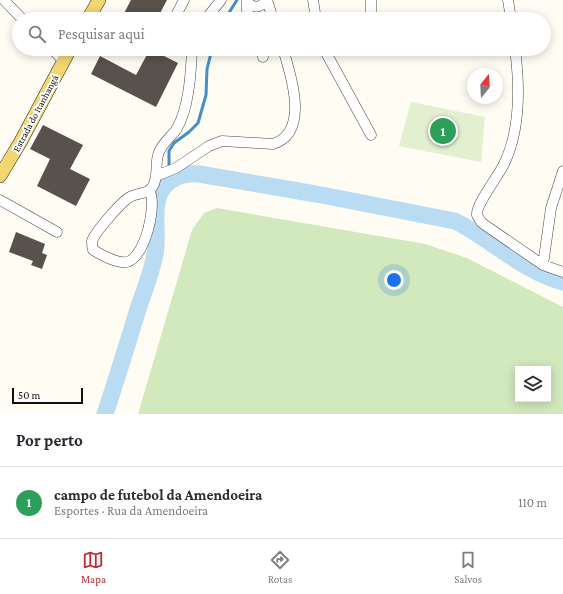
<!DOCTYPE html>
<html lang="pt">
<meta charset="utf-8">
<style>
:root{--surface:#fff;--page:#f7f7f7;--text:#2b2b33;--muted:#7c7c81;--line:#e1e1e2;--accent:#ba2d30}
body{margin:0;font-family:"Crimson Pro",serif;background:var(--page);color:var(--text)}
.controls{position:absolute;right:12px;bottom:12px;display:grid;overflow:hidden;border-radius:0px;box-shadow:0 2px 10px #0003}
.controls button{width:36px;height:36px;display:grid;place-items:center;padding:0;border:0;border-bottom:1px solid var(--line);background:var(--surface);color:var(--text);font:20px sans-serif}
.compass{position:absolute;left:467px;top:68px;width:36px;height:36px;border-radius:50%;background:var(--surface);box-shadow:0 2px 10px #0003;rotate:18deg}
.scale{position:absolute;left:12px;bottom:10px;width:71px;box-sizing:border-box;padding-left:4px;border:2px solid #101010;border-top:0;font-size:11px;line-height:14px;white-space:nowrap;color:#101010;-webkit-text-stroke:3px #fff;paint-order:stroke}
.you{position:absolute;left:394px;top:280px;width:14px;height:14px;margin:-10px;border:3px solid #fff;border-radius:50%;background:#1a73e8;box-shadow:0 0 0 6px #1a73e833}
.badge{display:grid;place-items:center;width:26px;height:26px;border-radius:50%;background:var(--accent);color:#fff;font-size:13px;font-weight:700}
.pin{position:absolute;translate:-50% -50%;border:2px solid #fff;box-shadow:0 1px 4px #0006}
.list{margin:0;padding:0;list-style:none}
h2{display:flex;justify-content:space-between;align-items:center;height:52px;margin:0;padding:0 16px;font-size:17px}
h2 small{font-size:13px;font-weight:400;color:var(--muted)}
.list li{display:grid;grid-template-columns:26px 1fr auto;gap:12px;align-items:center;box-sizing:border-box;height:72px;padding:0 16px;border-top:1px solid var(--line)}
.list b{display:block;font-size:15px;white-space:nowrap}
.list p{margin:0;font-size:13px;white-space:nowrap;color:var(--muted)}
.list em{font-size:13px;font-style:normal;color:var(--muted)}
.icon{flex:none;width:22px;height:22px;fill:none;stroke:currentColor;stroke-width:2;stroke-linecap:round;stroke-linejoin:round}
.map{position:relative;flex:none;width:563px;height:414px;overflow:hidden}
.search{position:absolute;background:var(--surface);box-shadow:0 2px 10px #0003;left:12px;right:12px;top:12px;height:44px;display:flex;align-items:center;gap:10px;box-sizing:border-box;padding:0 14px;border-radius:22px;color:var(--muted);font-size:15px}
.sheet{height:124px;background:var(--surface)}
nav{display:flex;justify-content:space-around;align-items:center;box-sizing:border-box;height:56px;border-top:1px solid var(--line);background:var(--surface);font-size:11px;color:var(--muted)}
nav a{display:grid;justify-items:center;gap:2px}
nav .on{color:var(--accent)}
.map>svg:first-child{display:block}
.green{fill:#d2e8bd;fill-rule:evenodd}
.pitch{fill:#e3f0cf}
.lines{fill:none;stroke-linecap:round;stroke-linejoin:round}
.stream{stroke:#448fc7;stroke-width:3}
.river{stroke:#badcf3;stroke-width:17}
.building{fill:#58514c}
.minor-casing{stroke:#434343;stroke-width:11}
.major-casing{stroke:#212121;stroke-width:14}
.minor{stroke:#fff;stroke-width:10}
.major{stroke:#f2d670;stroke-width:13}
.labels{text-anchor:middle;stroke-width:4;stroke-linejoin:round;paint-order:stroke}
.street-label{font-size:10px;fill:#101010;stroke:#fff}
</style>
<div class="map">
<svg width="563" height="414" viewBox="0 0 563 414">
<rect width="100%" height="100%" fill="#fefcf3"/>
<path class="green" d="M217,208L425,244L467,258L563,307V414H138L192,230L204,213ZM518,369H548V399H518Z"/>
<path class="pitch" d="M411,102L485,117L481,162L399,146Z"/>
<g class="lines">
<path class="stream" d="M225,19L237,0
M169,165V151L174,143L189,132L198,123L206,95L207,69L212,49"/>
<path class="river" d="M105,414C117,378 128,342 139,306C145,289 152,271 155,254C159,235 152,210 160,193C168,178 183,173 199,174L316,194L455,221C491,239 524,272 563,282"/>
</g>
<path class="building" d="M131,0H167L157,19H121Z
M150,49L178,63L156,107L91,74L100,56L136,75Z
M43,125L83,145L70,169L90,179L76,206L37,186L50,159L30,149Z
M16,232L45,244L42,253L47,255L42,269L31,265L33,261L9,252Z"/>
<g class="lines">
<defs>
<path id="minor" d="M4,0L22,19
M247,0V10L250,19
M267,0L273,19
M313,0L316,19
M508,0L511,19
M247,2C255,9 260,8 267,0
M174,19L184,0
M206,19L221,0
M371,19V0
M52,49L63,60
M261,49L263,57
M324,49L371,135
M515,49C520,87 521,129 504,164C499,175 475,206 477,215C478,218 481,221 482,223L543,265L563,272
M156,176L176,168L209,146L222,141L273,144C310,133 291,75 283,49
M149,190C158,203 145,258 127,262C117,264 102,255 93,250C92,247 92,244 92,241C95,232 122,201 130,197C136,193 145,194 150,190C159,181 155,165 158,155C161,144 170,138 176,130C189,109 191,73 192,49
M0,200L57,232
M543,265L551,208L563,171"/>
<path id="major" d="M88,19L99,0
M0,176L21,141L70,49"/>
</defs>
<use href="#minor" class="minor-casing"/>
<use href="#major" class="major-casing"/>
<use href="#minor" class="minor"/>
<use href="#major" class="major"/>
</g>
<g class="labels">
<g class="street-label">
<text transform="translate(35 113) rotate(-62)" y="4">Estrada do Itanhangá</text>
</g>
</g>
</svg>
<div class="controls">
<button><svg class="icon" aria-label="layers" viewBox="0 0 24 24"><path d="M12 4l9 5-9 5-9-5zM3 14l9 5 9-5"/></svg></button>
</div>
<svg class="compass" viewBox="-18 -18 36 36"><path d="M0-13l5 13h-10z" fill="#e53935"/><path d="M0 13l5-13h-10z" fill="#7c7c81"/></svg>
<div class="scale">50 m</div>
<div class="you"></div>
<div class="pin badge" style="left:443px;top:131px;background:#2e9e5b">1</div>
<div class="search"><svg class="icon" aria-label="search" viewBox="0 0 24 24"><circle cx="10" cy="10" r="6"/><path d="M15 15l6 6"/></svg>Pesquisar aqui</div>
</div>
<section class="sheet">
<h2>Por perto<small></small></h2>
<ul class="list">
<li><span class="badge" style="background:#2e9e5b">1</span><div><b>campo de futebol da Amendoeira</b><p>Esportes · Rua da Amendoeira</p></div><em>110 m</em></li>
</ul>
</section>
<nav>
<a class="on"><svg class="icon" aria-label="map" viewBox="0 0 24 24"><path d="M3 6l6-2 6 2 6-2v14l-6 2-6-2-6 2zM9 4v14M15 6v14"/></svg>Mapa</a>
<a><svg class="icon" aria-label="directions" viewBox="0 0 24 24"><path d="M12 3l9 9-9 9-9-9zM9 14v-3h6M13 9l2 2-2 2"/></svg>Rotas</a>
<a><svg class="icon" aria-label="saved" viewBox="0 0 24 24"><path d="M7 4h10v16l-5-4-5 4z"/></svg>Salvos</a>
</nav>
